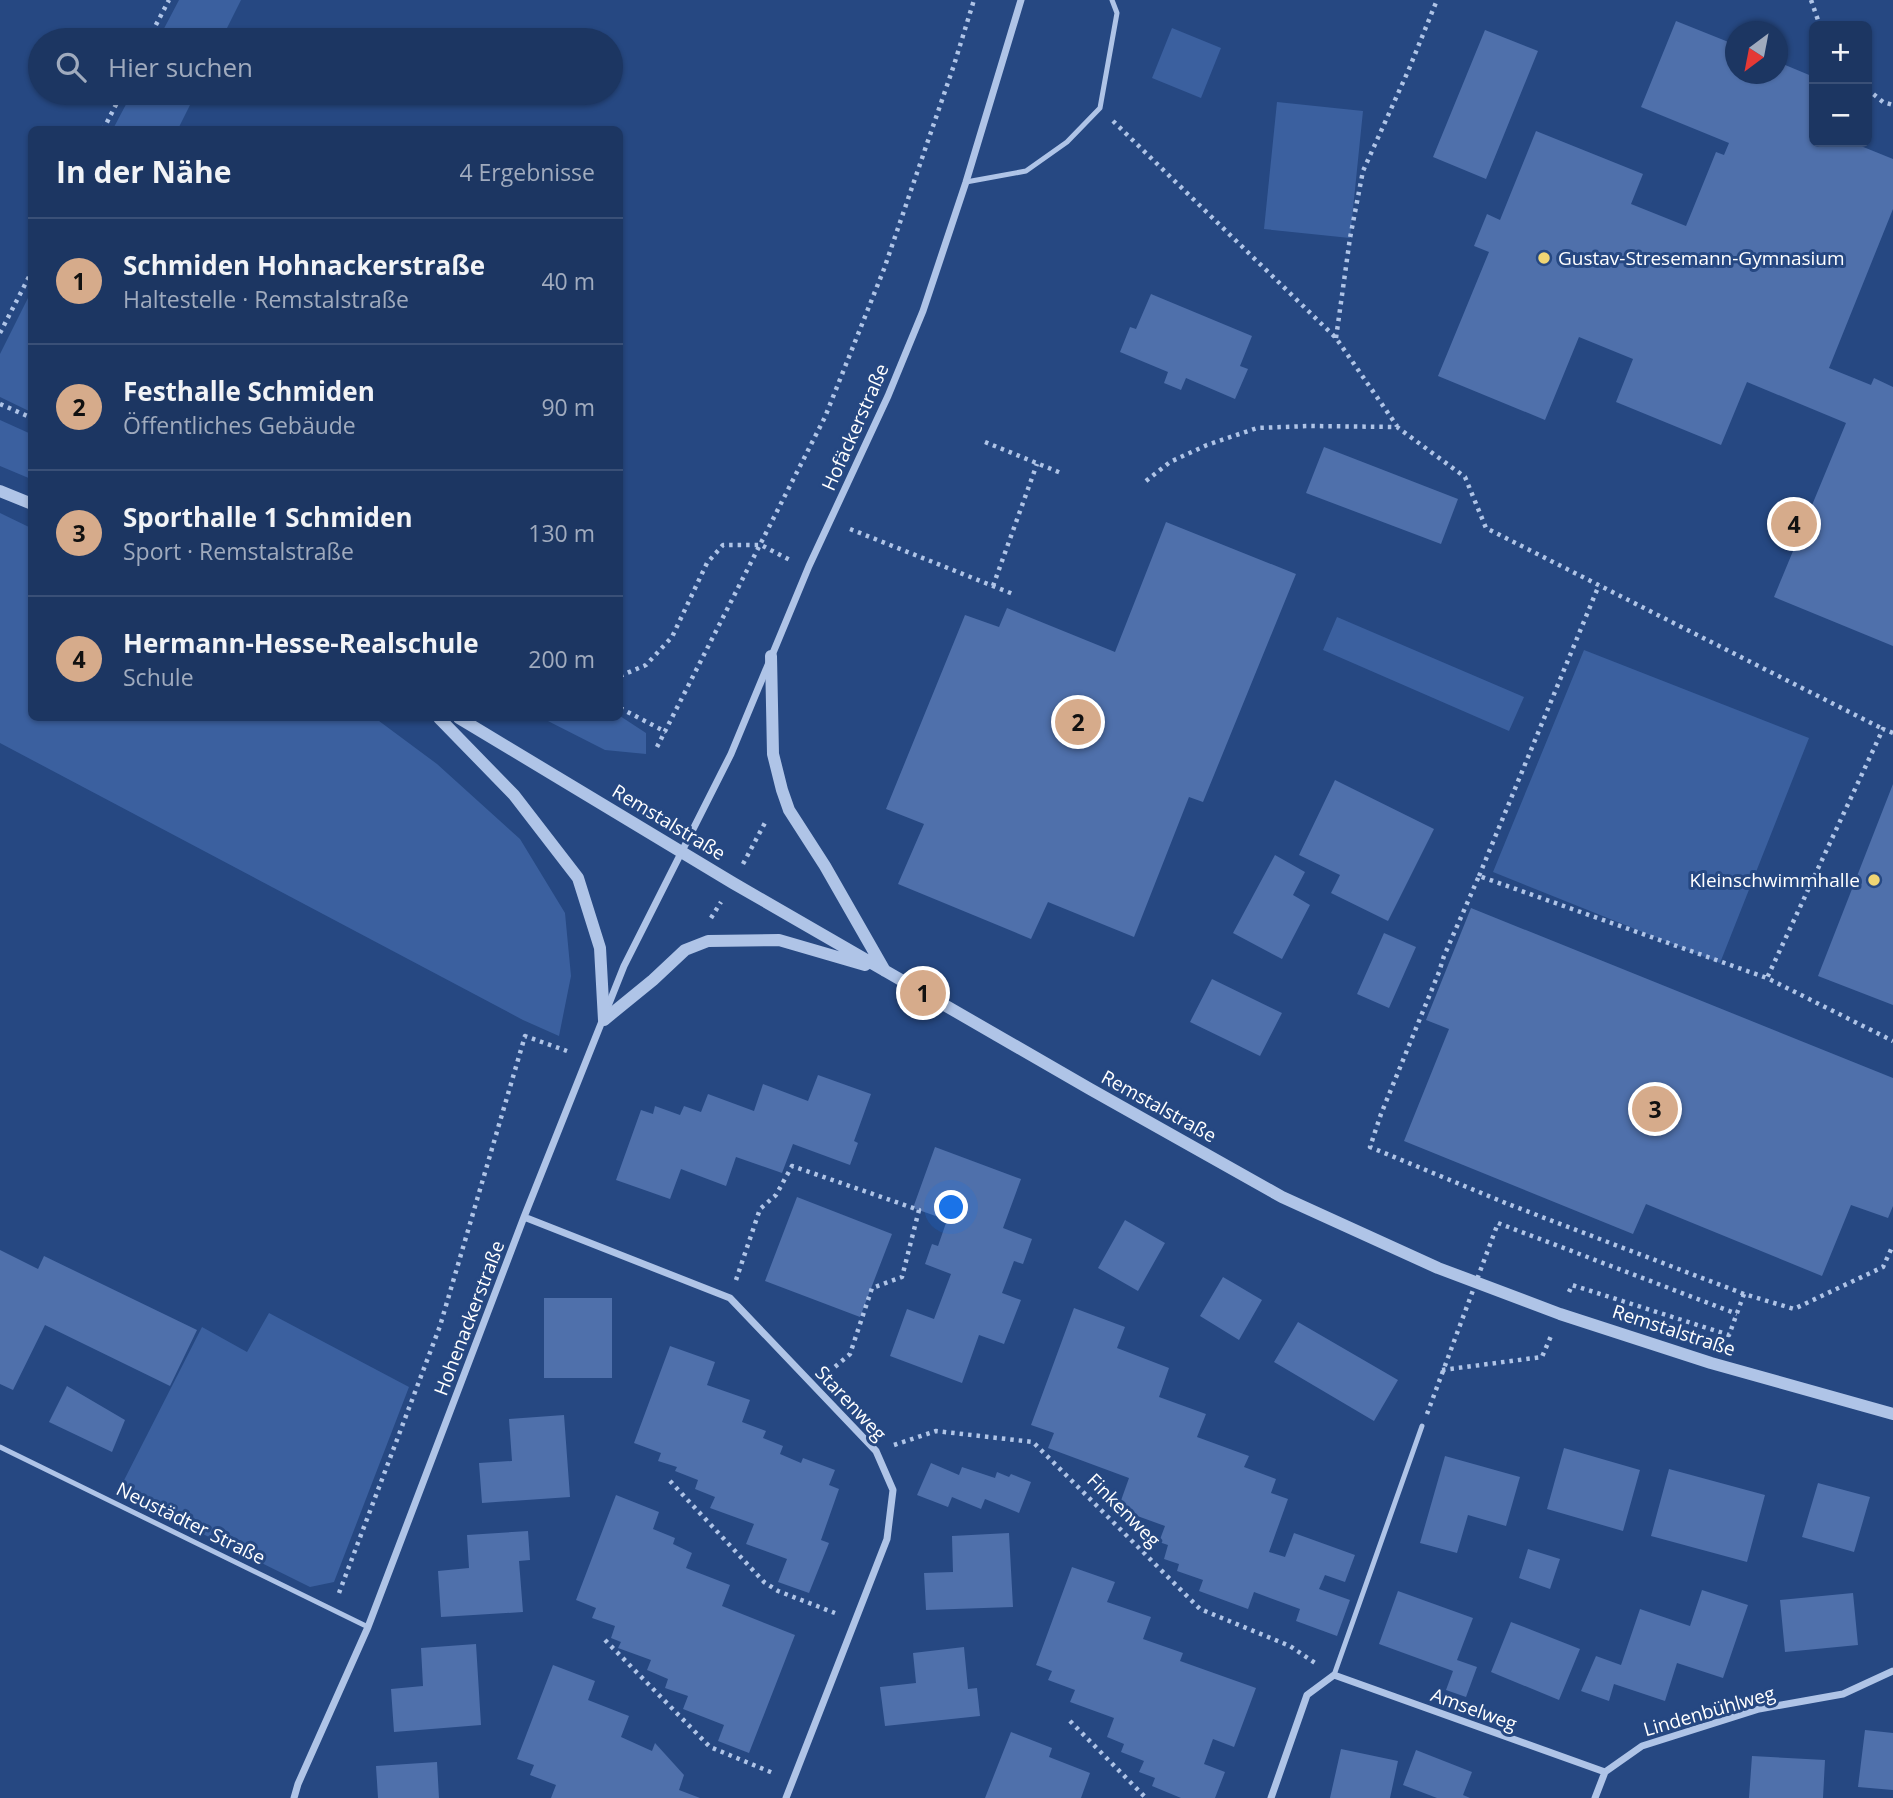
<!DOCTYPE html>
<html lang="de">
<meta charset="utf-8">
<style>
:root{--surface:#1c3662;--page:#29416b;--text:#f1f3f6;--muted:#a0abbe;--line:#3a5077;--accent:#d6ab8b}
body{margin:0;font-family:"Open Sans",sans-serif;background:var(--page);color:var(--text)}
.controls{position:absolute;right:21px;top:21px;display:grid;overflow:hidden;border-radius:10px;box-shadow:0 2px 5px #0004}
.controls button{width:63px;height:63px;display:grid;place-items:center;padding:0;border:0;border-bottom:2px solid var(--line);background:var(--surface);color:var(--text);font:35px sans-serif}
.compass{position:absolute;left:1725px;top:21px;width:63px;height:63px;border-radius:50%;background:var(--surface);box-shadow:0 2px 5px #0004;rotate:212deg}
.you{position:absolute;left:952px;top:1208px;width:24px;height:24px;margin:-18px;border:5px solid #fff;border-radius:50%;background:#1a73e8;box-shadow:0 0 0 10px #1a73e833}
.badge{display:grid;place-items:center;width:46px;height:46px;border-radius:50%;background:var(--accent);color:#111;font-size:23px;font-weight:700}
.pin{position:absolute;translate:-50% -50%;border:4px solid #fff;box-shadow:0 2px 7px #0006}
.list{margin:0;padding:0;list-style:none}
h2{display:flex;justify-content:space-between;align-items:center;height:91px;margin:0;padding:0 28px;font-size:30px}
h2 small{font-size:23px;font-weight:400;color:var(--muted)}
.list li{display:grid;grid-template-columns:46px 1fr auto;gap:21px;align-items:center;box-sizing:border-box;height:126px;padding:0 28px;border-top:2px solid var(--line)}
.list b{display:block;font-size:26px;white-space:nowrap}
.list p{margin:0;font-size:23px;white-space:nowrap;color:var(--muted)}
.list em{font-size:23px;font-style:normal;color:var(--muted)}
.icon{flex:none;width:38px;height:38px;fill:none;stroke:currentColor;stroke-width:2;stroke-linecap:round;stroke-linejoin:round}
.map{position:relative;flex:none;width:1893px;height:1798px;overflow:hidden}
.search{position:absolute;background:var(--surface);box-shadow:0 2px 5px #0004;left:28px;top:28px;width:595px;height:77px;display:flex;align-items:center;gap:18px;box-sizing:border-box;padding:0 24px;border-radius:38px;color:var(--muted);font-size:26px}
.panel{position:absolute;background:var(--surface);box-shadow:0 2px 5px #0004;left:28px;top:126px;width:595px;height:595px;border-radius:10px}
.map>svg:first-child{display:block}
.green{fill:#3b609f}
.building{fill:#4f70ab}
.lines{fill:none;stroke-linecap:round;stroke-linejoin:round}
.path{stroke:#afc4e7;stroke-width:4.5;stroke-dasharray:3.5 5;stroke-linecap:butt}
.service{stroke:#afc4e7;stroke-width:5}
.minor{stroke:#afc4e7;stroke-width:7}
.tertiary{stroke:#afc4e7;stroke-width:12}
.path-bridge{stroke:#afc4e7;stroke-width:4.5;stroke-dasharray:3.5 5;stroke-linecap:butt}
.poi-dot{fill:#efd574;stroke:#264882;stroke-width:2.5}
.labels{text-anchor:middle;stroke-width:6;stroke-linejoin:round;paint-order:stroke}
.poi-label{font-size:19px;fill:#fff;stroke:#264882;text-anchor:start}
.street-label{font-size:19px;fill:#fff;stroke:#264882}
</style>
<div class="map">
<svg width="1893" height="1798" viewBox="0 0 1893 1798">
<rect width="100%" height="100%" fill="#264882"/>
<path class="green" d="M179,0H241L221,40H158Z
M1172,28L1221,48L1201,98L1152,78Z
M132,93H196L178,129H113Z
M1277,102L1363,111L1350,238L1264,229Z
M31,292V412L0,397V354Z
M0,420L31,434V479L0,466Z
M0,513L31,528L32,718H375L437,764L520,839L565,913L571,976L559,1036L523,1020L0,743Z
M1337,617L1524,697L1509,731L1323,650Z
M1584,650L1809,738L1720,963L1493,872Z
M620,716L646,733V754L605,750L542,718H620Z
M269,1313L409,1387L334,1582L310,1587L118,1492L202,1327L247,1352Z"/>
<path class="building" d="M1676,21L1736,45V74H1778V62L1814,77V142H1851L1893,159V209L1829,368L1871,385L1874,378L1893,387V646L1774,597L1846,423L1747,382L1721,445L1616,402L1633,359L1579,337L1545,420L1438,376L1489,252L1474,246L1487,214L1500,220L1536,131L1643,174L1631,204L1686,226L1716,152L1724,155L1729,143L1641,107Z
M1485,30L1538,51L1486,179L1433,157Z
M1151,294L1252,336L1240,366L1248,369L1235,399L1186,378L1181,390L1164,383L1168,372L1120,352L1130,327L1136,329Z
M1324,447L1458,499L1441,544L1306,493Z
M1166,522L1296,574L1203,802L1189,797L1134,937L1048,902L1031,939L898,884L924,824L886,809L965,615L999,627L1007,608L1115,652Z
M1335,780L1434,829L1388,921L1331,893L1340,875L1299,855Z
M1893,784V1005L1818,976Z
M1275,855L1305,872L1293,895L1310,905L1282,959L1233,933Z
M1471,908L1893,1078V1206L1888,1218L1851,1205L1822,1276L1646,1204L1633,1234L1404,1141L1449,1029L1426,1020Z
M1384,933L1416,947L1389,1008L1357,994Z
M1212,979L1282,1013L1260,1056L1190,1022Z
M818,1075L871,1094L854,1141L858,1143L850,1165L793,1144L782,1173L736,1157L726,1186L681,1169L670,1199L616,1180L641,1110L653,1114L655,1106L680,1115L684,1106L701,1112L708,1094L754,1111L763,1084L808,1101Z
M935,1147L1021,1179L1003,1228L1032,1239L1023,1264L1014,1261L1002,1293L1021,1300L1004,1344L979,1335L962,1383L890,1356L907,1309L934,1319L951,1274L925,1264L932,1244L938,1246L947,1220L913,1208Z
M797,1197L892,1234L860,1317L765,1281Z
M1125,1220L1165,1243L1138,1291L1098,1268Z
M0,1250L38,1269L44,1256L197,1330L170,1386L45,1325L13,1390L0,1384Z
M1223,1277L1262,1300L1239,1340L1200,1316Z
M544,1298H612V1378H544Z
M1074,1308L1125,1327L1117,1348L1169,1368L1159,1397L1206,1414L1197,1437L1249,1456L1244,1467L1276,1479L1271,1493L1288,1499L1269,1552L1285,1557L1294,1533L1355,1555L1345,1582L1325,1575L1319,1589L1350,1600L1337,1636L1296,1621L1300,1609L1254,1592L1248,1609L1199,1591L1203,1580L1177,1571L1179,1564L1164,1559L1168,1545L1159,1542L1165,1526L1118,1509L1129,1478L1048,1448L1054,1433L1031,1425Z
M1298,1322L1398,1380L1374,1421L1274,1362Z
M670,1346L715,1362L707,1385L750,1400L742,1422L766,1431L763,1438L783,1446L780,1454L801,1463L803,1458L835,1470L829,1485L839,1489L821,1540L829,1543L809,1593L778,1582L787,1559L746,1544L754,1524L710,1508L715,1497L695,1489L698,1480L675,1471L677,1467L658,1461L661,1453L634,1443Z
M67,1386L125,1420L112,1452L49,1422Z
M564,1415L570,1497L482,1503L479,1463L512,1461L509,1419Z
M1564,1448L1640,1470L1623,1531L1547,1509Z
M1445,1456L1520,1477L1506,1526L1468,1515L1457,1553L1420,1543Z
M931,1463L959,1475L962,1467L995,1478L997,1472L1009,1477L1011,1474L1031,1482L1019,1513L985,1499L981,1509L952,1497L948,1507L917,1495Z
M1669,1469L1765,1495L1747,1562L1651,1536Z
M1818,1483L1870,1497L1854,1552L1802,1537Z
M616,1495L659,1512L653,1529L675,1538L673,1544L692,1553L686,1568L730,1585L722,1606L795,1635L749,1753L718,1741L724,1725L683,1709L688,1696L665,1688L668,1679L647,1670L651,1660L618,1648L621,1642L611,1638L615,1626L592,1618L596,1608L576,1600Z
M528,1531L530,1560L519,1561L523,1612L441,1617L438,1571L469,1568L467,1535Z
M1009,1533L1013,1607L926,1610L924,1573L953,1572L952,1536Z
M1528,1549L1560,1559L1550,1589L1519,1578Z
M1072,1567L1115,1582L1107,1602L1151,1617L1143,1639L1183,1653L1180,1661L1256,1688L1234,1747L1213,1739L1204,1764L1225,1772L1215,1798H1181L1152,1786L1155,1778L1139,1772L1144,1761L1121,1752L1124,1744L1107,1737L1114,1718L1070,1702L1075,1690L1048,1680L1052,1671L1036,1665Z
M1702,1590L1748,1605L1723,1678L1677,1663L1665,1701L1614,1684L1609,1701L1581,1691L1596,1656L1621,1665L1640,1609L1690,1626Z
M1398,1591L1473,1618L1457,1660L1477,1667L1466,1697L1446,1690L1453,1671L1379,1644Z
M1853,1593L1858,1645L1785,1652L1780,1600Z
M1511,1622L1580,1649L1559,1700L1491,1672Z
M476,1644L481,1725L394,1732L391,1689L423,1686L421,1648Z
M964,1647L968,1689L977,1688L980,1716L885,1726L880,1687L916,1683L913,1653Z
M553,1665L595,1681L588,1700L629,1716L621,1737L652,1751L655,1743L684,1775L679,1790L700,1798H551L556,1785L530,1775L534,1765L517,1759Z
M1865,1730L1893,1733V1790L1858,1787Z
M1011,1732L1052,1748L1049,1757L1090,1773L1081,1798H985Z
M1341,1749L1398,1761L1390,1798H1330Z
M1416,1750L1472,1772L1463,1795L1470,1798H1437L1403,1785Z
M1752,1756L1825,1760L1823,1798H1749Z
M437,1762L439,1798H378L376,1766Z"/>
<g class="lines">
<path class="path" d="M1811,0L1820,26
M148,40L169,0
M1867,89L1883,102L1893,105
M1113,121L1336,338L1397,426
M103,130L122,93
M0,333L32,271
M1336,338L1350,238L1363,171L1409,69L1437,0
M0,404L32,418
M985,442L1061,473
M1146,481L1170,462L1207,445L1257,428L1309,426L1397,427L1465,477L1486,528L1883,729
M850,529L1013,594
M993,586L1037,464
M620,676L646,665L672,637L707,563L723,545H761L790,560
M620,708L666,732
M1893,733L1883,729L1767,978L1893,1041
M657,747L825,417L884,269L954,65L974,0
M743,864L767,819
M1479,876L1599,585
M711,918L721,902
M1498,1223L1737,1314
M736,1280L760,1209L776,1195L792,1166L919,1210L902,1277L872,1288L850,1354L830,1371
M1569,1292L1572,1285L1729,1335L1744,1294L1794,1309L1883,1267L1893,1245
M1744,1294L1508,1204L1370,1147L1381,1114L1439,972L1444,956L1479,876L1767,978
M1442,1370L1542,1357L1551,1336
M894,1445L936,1431L1033,1442L1200,1609L1290,1646L1315,1663
M670,1481L764,1582L778,1591L835,1613
M339,1593L440,1326L525,1036L567,1051
M605,1640L710,1747L773,1773
M1070,1721L1146,1798"/>
<path class="service" d="M966,182L1026,171L1067,142L1100,108L1117,13L1112,0
M0,1447L368,1627
M1334,1675L1422,1426"/>
<path class="minor" d="M524,1217L730,1298L876,1451L893,1490L887,1539L786,1798
M294,1798L298,1784L368,1627L524,1217L624,966L731,754L809,566L888,396L923,311L966,182L1021,0
M1271,1798L1307,1695L1334,1675L1605,1772
M1595,1798L1605,1772L1642,1746L1759,1709L1843,1694L1893,1671"/>
<path class="tertiary" d="M0,491L32,504
M771,656L773,754L782,790L789,810L825,866L885,971
M439,718L514,795L578,878L600,948L604,1020
M459,718L733,883L1090,1089L1282,1197L1438,1268L1560,1314L1711,1363L1893,1414
M604,1020L653,980L685,950L708,941L779,940L865,965"/>
<path class="path-bridge" d="M1427,1414L1498,1223"/>
</g>
<g class="poi-dot">
<circle cx="1544" cy="258" r="7"/>
<circle cx="1874" cy="880" r="7"/>
</g>
<g class="labels">
<g class="poi-label">
<text x="1558" y="265">Gustav-Stresemann-Gymnasium</text>
<text x="1860" y="887" text-anchor="end">Kleinschwimmhalle</text>
</g>
<g class="street-label">
<text transform="translate(855 427) rotate(-66)" y="7">Hofäckerstraße</text>
<text transform="translate(669 822) rotate(31)" y="7">Remstalstraße</text>
<text transform="translate(1159 1106) rotate(29)" y="7">Remstalstraße</text>
<text transform="translate(469 1318) rotate(-69)" y="7">Hohenackerstraße</text>
<text transform="translate(1674 1330) rotate(18)" y="7">Remstalstraße</text>
<text transform="translate(851 1403) rotate(47)" y="7">Starenweg</text>
<text transform="translate(1124 1510) rotate(45)" y="7">Finkenweg</text>
<text transform="translate(191 1523) rotate(26)" y="7">Neustädter Straße</text>
<text transform="translate(1474 1709) rotate(20)" y="7">Amselweg</text>
<text transform="translate(1709 1711) rotate(-16)" y="7">Lindenbühlweg</text>
</g>
</g>
</svg>
<div class="controls">
<button>+</button>
<button>−</button>
</div>
<svg class="compass" viewBox="-18 -18 36 36"><path d="M0-13l5 13h-10z" fill="#e53935"/><path d="M0 13l5-13h-10z" fill="#a0abbe"/></svg>
<div class="you"></div>
<div class="pin badge" style="left:923px;top:993px">1</div>
<div class="pin badge" style="left:1078px;top:722px">2</div>
<div class="pin badge" style="left:1655px;top:1109px">3</div>
<div class="pin badge" style="left:1794px;top:524px">4</div>
<div class="search"><svg class="icon" aria-label="search" viewBox="0 0 24 24"><circle cx="10" cy="10" r="6"/><path d="M15 15l6 6"/></svg>Hier suchen</div>
<section class="panel">
<h2>In der Nähe<small>4 Ergebnisse</small></h2>
<ul class="list">
<li><span class="badge">1</span><div><b>Schmiden Hohnackerstraße</b><p>Haltestelle · Remstalstraße</p></div><em>40 m</em></li>
<li><span class="badge">2</span><div><b>Festhalle Schmiden</b><p>Öffentliches Gebäude</p></div><em>90 m</em></li>
<li><span class="badge">3</span><div><b>Sporthalle 1 Schmiden</b><p>Sport · Remstalstraße</p></div><em>130 m</em></li>
<li><span class="badge">4</span><div><b>Hermann-Hesse-Realschule</b><p>Schule</p></div><em>200 m</em></li>
</ul>
</section>
</div>
